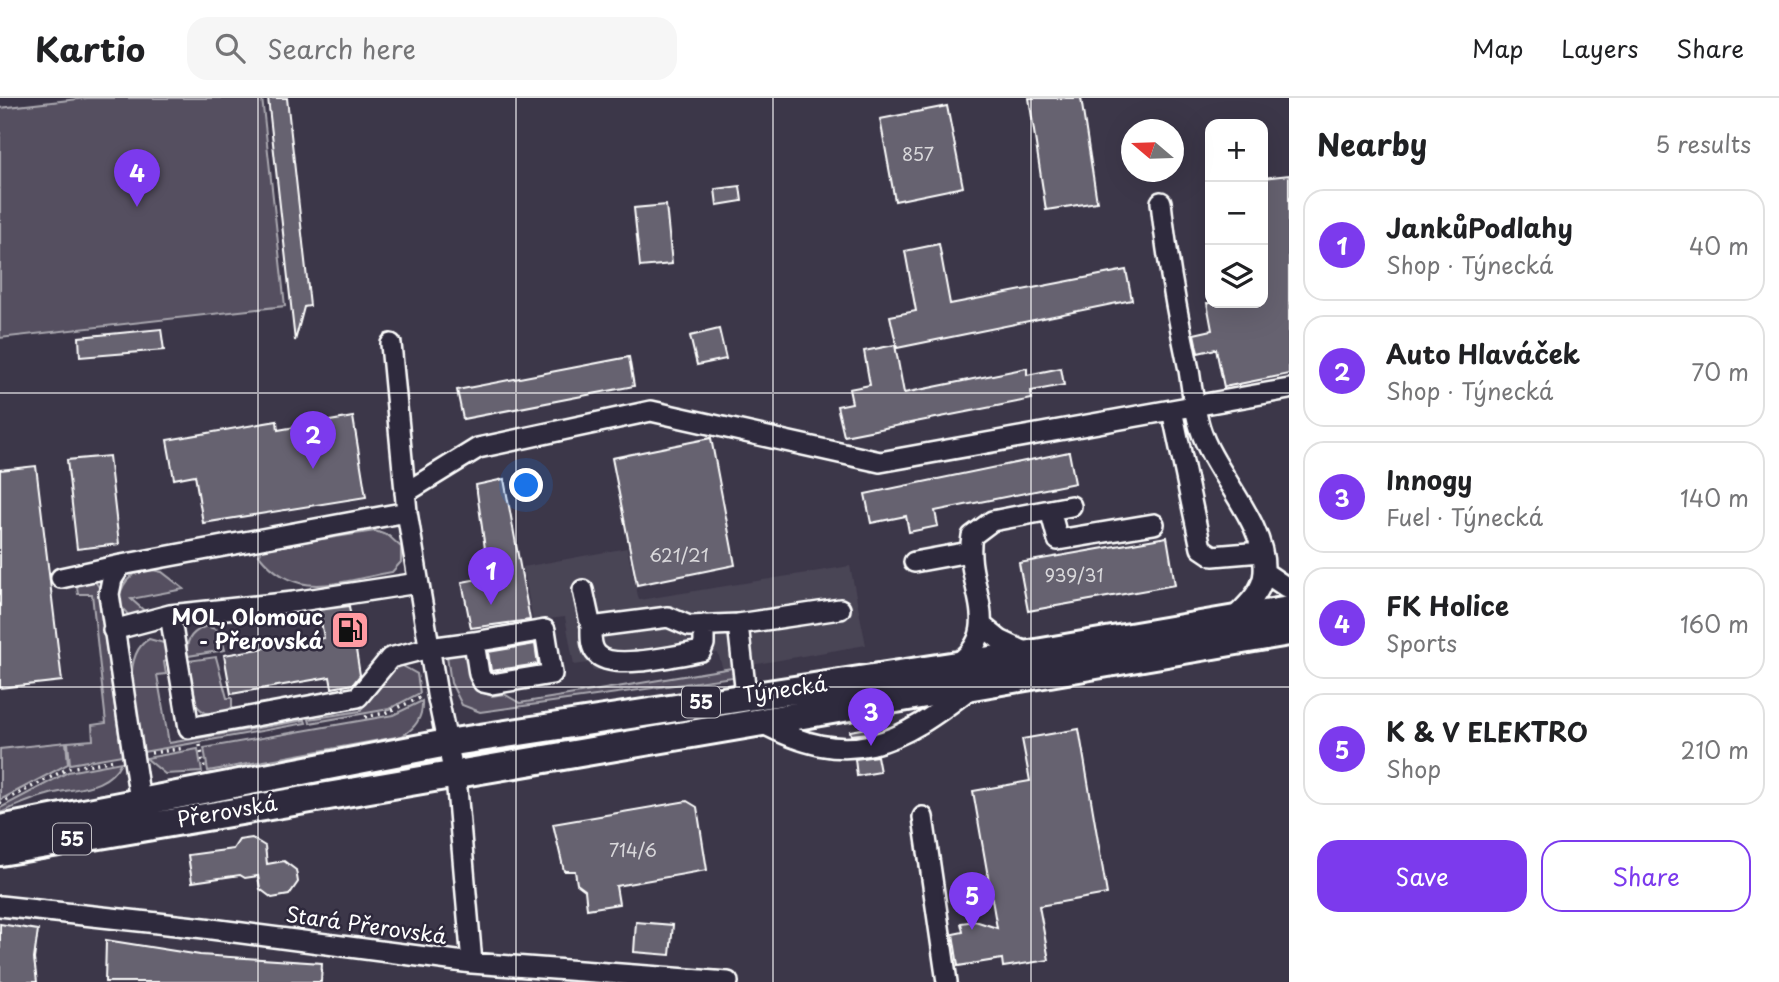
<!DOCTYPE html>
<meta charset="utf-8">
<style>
:root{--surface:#fff;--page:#f6f6f6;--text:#202124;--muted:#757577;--line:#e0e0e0;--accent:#7c3aed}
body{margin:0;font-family:"Playpen Sans",sans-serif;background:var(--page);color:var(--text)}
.controls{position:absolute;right:21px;top:21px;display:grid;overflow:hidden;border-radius:14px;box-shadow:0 7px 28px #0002}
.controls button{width:63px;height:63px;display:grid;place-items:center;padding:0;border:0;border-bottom:2px solid var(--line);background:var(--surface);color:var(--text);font:35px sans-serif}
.compass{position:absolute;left:1121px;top:21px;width:63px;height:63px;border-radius:50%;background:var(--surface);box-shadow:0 7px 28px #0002;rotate:289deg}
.you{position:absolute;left:527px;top:388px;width:24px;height:24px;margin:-18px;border:5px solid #fff;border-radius:50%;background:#1a73e8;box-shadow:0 0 0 10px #1a73e833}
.badge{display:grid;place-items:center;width:46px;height:46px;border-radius:50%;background:var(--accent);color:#fff;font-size:23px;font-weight:700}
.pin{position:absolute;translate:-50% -58px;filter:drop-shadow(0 2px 4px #0008)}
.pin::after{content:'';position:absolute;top:37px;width:24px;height:21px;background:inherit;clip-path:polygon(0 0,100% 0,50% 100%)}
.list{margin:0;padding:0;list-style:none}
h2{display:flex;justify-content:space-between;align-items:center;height:91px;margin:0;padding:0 28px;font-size:30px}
h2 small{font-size:23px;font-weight:400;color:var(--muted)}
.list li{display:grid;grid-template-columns:46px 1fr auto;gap:21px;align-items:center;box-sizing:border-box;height:112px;margin:0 14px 14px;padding:0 14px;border:2px solid var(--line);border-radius:21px}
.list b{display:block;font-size:26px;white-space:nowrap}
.list p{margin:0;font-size:23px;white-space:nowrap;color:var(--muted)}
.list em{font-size:23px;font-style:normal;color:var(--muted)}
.actions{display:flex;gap:14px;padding:21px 28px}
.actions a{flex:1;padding:16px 0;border:2px solid var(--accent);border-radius:21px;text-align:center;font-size:24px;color:var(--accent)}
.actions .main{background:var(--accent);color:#fff}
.icon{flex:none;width:38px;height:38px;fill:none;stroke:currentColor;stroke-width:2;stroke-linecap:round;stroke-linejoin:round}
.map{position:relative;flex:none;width:1289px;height:884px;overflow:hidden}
header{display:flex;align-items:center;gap:42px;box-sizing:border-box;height:98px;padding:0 35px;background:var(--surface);border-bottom:2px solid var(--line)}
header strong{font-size:33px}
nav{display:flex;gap:38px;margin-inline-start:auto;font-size:24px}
.search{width:490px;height:63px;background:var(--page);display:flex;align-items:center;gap:18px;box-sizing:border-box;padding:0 24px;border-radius:21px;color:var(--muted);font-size:26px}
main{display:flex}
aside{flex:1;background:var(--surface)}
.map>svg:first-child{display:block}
.built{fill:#494455}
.green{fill:#555060;stroke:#aaa8b0;stroke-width:2}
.building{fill:#666270;stroke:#fff;stroke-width:2}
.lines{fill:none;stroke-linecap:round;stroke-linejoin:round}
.minor-casing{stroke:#fff;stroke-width:24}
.major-casing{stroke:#fff;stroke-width:32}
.path{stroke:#fff;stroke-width:3.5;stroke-dasharray:2 5;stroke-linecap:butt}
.minor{stroke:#2f2a3d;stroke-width:19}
.major{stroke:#2f2a3d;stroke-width:26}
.grid{fill:none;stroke:#fff;stroke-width:2;stroke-opacity:0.55}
.labels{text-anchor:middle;stroke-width:5;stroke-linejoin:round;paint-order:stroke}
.number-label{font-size:18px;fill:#d9d8db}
.shield{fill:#2f2a3d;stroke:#c1bfc5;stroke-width:2}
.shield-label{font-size:19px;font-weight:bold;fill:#fff}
.poi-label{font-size:21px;font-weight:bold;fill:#fff;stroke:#2f2a3d;text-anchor:end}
.street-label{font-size:21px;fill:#fff;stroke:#2f2a3d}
</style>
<header>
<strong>Kartio</strong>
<div class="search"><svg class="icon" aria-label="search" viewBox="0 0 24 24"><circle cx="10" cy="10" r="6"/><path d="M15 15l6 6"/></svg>Search here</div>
<nav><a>Map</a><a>Layers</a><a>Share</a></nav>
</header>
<main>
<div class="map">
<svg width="1289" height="884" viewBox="0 0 1289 884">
<rect width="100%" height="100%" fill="#3c3749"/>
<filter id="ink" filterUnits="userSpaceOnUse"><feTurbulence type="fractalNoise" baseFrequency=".0143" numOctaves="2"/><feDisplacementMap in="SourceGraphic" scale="14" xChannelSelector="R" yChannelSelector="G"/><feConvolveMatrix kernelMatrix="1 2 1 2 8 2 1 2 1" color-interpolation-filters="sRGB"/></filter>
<g filter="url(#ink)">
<path class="built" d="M627,450L639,502L850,468L866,547L723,572L718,555L593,573L589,565L574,567L565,519L533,523L523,469Z"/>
<path class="green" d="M87,0H262L285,208L0,240V10Z
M375,433L389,438L401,449V464L392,474C339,483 298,505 259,457L263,450Z
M148,471L162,474L184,491L131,501L148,516L129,518L119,506C119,488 130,474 148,471Z
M94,482L101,492L100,507L122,657L70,666L68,644L93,642L92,627L106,625L92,496H78L77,489L83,483Z
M207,528L220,533L225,552L188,558C184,542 193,533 207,528Z
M149,541L164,545L169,562L164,564L166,576L157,577L169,645L305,622L306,625L143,654C136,625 118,558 149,541Z
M466,554L476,592L492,598L504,596L520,605L732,570L733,579L480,614L462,607L451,585L447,558Z
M216,559L227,600H232V609C221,621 207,619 197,608L188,563Z
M401,567L417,576L420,595L389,611L310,625L309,621L360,613L389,572Z
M422,603C423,619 416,630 402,638L208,673L204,650L393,617Z
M66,644L68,666L0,702V651Z
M198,651L202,674L165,676L146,660Z
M121,664C107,693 74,689 47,697C31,701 16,708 0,715V710L68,674Z"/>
<path class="building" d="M268,0H287L310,208L304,209L295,243Z
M1029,0H1081L1097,104L1046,112Z
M947,8L963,89L895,103L880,21Z
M1289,77V276L1224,289L1216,251L1198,255L1194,236L1212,232L1207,205H1263V80Z
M740,88L742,103L717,107L715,91Z
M666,107L672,166L640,169L634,110Z
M939,146L950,206L1126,172L1132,202L897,250L890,218L916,213L905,153Z
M161,231L164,252L80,259L79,239Z
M719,231L726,261L697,267L690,238Z
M895,247L904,295L1027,270V277L1061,270L1064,287L1031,293L1032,301L844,338L837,308L852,305L849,291L870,287L864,253Z
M629,259L634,288L463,321L457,292Z
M353,319L366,399L203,425L195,377L174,381L167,342L277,323L278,332Z
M711,340L735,467L637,487L612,360Z
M1069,354L1075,385L935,413L938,428L909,434L906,418L871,425L865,396Z
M109,358L119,446L77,451L67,362Z
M36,368L62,583L0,590V372Z
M504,381L530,522L471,530L462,484L489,479L476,387Z
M1167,439L1175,487L1028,513L1019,465Z
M349,508L360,577L353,586L332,590L330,579L231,596L224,557L324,540L319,512Z
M535,546L538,566L491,573L488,554Z
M873,629V633L869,635L851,637L850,633Z
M1079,631L1107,796L1039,808L1049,862L1003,869L1002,861L958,868L953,836L963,834L961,825L975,823L997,830L973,693L1030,683L1022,641Z
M877,658L880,674L857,678L855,661Z
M687,703L697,709L707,772L616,788L619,806L587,811L585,792L577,786L575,773H564L553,726Z
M252,740L265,748L267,766L284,763L296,772L298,784L289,797L272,800L260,791L258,778L245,780L240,777L192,784L188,757L233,751L239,742Z
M636,824L673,827L670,857L634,854Z
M0,826L38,832L34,861L37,884H0Z
M106,842L200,857L322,865L321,884H105Z"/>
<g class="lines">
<defs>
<path id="minor" d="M1161,104C1167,161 1177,216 1189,272C1192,291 1194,311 1200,330C1214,376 1267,425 1264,474C1263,494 1245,509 1232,522
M391,246L407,414L437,596L457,691L472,865
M1172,312L1201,450L1213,458L1261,454
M405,395L478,350L651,313L880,364L1289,291
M1050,412L1058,442L1154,426
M914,464L969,454
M1264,474L1289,491
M61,480L121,467
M583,492L591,529
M170,517L189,630L358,599L390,560L429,550L474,544L479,576L483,584L492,586L552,576L545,532L474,544
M738,526L840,511
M704,527V546L701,553C679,557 612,573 597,556C590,549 591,538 591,529L668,519L689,528L738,526L746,597
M984,529L1000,542L1030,556
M113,532L170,517L293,504L418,485
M955,567C1008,532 963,487 972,438L992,423L1071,408
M760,624C850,673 898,647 972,589
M142,716L109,496L112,481L121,467L407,414
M923,719L947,884
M0,808L204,830L472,865L728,884"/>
<path id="major" d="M0,731L447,645L1030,556L1289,512
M0,754L1289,534"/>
</defs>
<use href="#minor" class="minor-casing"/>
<use href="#major" class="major-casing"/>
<path class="path" d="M365,619L385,615L420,600
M200,647L204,669
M151,655L185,650
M0,705L69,670L115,662"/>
<use href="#minor" class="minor"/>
<use href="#major" class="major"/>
</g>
</g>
<path class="grid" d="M258,0V884M516,0V884M773,0V884M1031,0V884M0,295H1289M0,589H1289"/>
<defs>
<symbol id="fuel-square" viewBox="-11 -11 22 22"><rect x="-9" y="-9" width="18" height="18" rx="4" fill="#ff9aa2" stroke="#2f2a3d"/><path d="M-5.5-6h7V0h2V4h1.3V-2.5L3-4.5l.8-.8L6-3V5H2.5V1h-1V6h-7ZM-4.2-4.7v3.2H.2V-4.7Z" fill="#111"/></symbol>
</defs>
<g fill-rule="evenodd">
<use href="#fuel-square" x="328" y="510" width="44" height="44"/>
</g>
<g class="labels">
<g class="number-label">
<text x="918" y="63">857</text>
<text x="679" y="464">621/21</text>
<text x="1074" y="484">939/31</text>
<text x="633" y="759">714/6</text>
</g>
<g class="shield">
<rect x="682" y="588.5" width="38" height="31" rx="5"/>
<rect x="53" y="725.5" width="38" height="31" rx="5"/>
</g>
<g class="shield-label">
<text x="701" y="611">55</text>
<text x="72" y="748">55</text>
</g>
<g class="poi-label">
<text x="323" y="527">MOL, Olomouc<tspan x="323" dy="24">- Přerovská</tspan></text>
</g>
<g class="street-label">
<text transform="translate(785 592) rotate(-8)" y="7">Týnecká</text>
<text transform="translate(227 714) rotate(-10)" y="7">Přerovská</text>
<text transform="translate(366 828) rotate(8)" y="7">Stará Přerovská</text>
</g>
</g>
</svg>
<div class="controls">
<button>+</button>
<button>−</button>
<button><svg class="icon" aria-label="layers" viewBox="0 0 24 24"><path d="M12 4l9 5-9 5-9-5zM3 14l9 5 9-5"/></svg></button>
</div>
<svg class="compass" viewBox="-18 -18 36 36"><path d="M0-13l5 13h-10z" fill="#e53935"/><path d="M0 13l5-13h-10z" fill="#757577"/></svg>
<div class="you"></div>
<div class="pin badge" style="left:491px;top:507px">1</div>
<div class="pin badge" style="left:313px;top:371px">2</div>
<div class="pin badge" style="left:871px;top:648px">3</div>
<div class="pin badge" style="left:137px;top:109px">4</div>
<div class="pin badge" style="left:972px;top:832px">5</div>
</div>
<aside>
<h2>Nearby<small>5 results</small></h2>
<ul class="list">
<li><span class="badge">1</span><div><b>JankůPodlahy</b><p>Shop · Týnecká</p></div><em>40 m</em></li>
<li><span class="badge">2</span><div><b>Auto Hlaváček</b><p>Shop · Týnecká</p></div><em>70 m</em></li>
<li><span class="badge">3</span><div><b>Innogy</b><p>Fuel · Týnecká</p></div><em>140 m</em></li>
<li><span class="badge">4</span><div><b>FK Holice</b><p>Sports</p></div><em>160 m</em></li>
<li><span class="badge">5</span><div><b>K &amp; V ELEKTRO</b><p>Shop</p></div><em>210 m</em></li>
</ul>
<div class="actions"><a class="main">Save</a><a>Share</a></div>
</aside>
</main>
